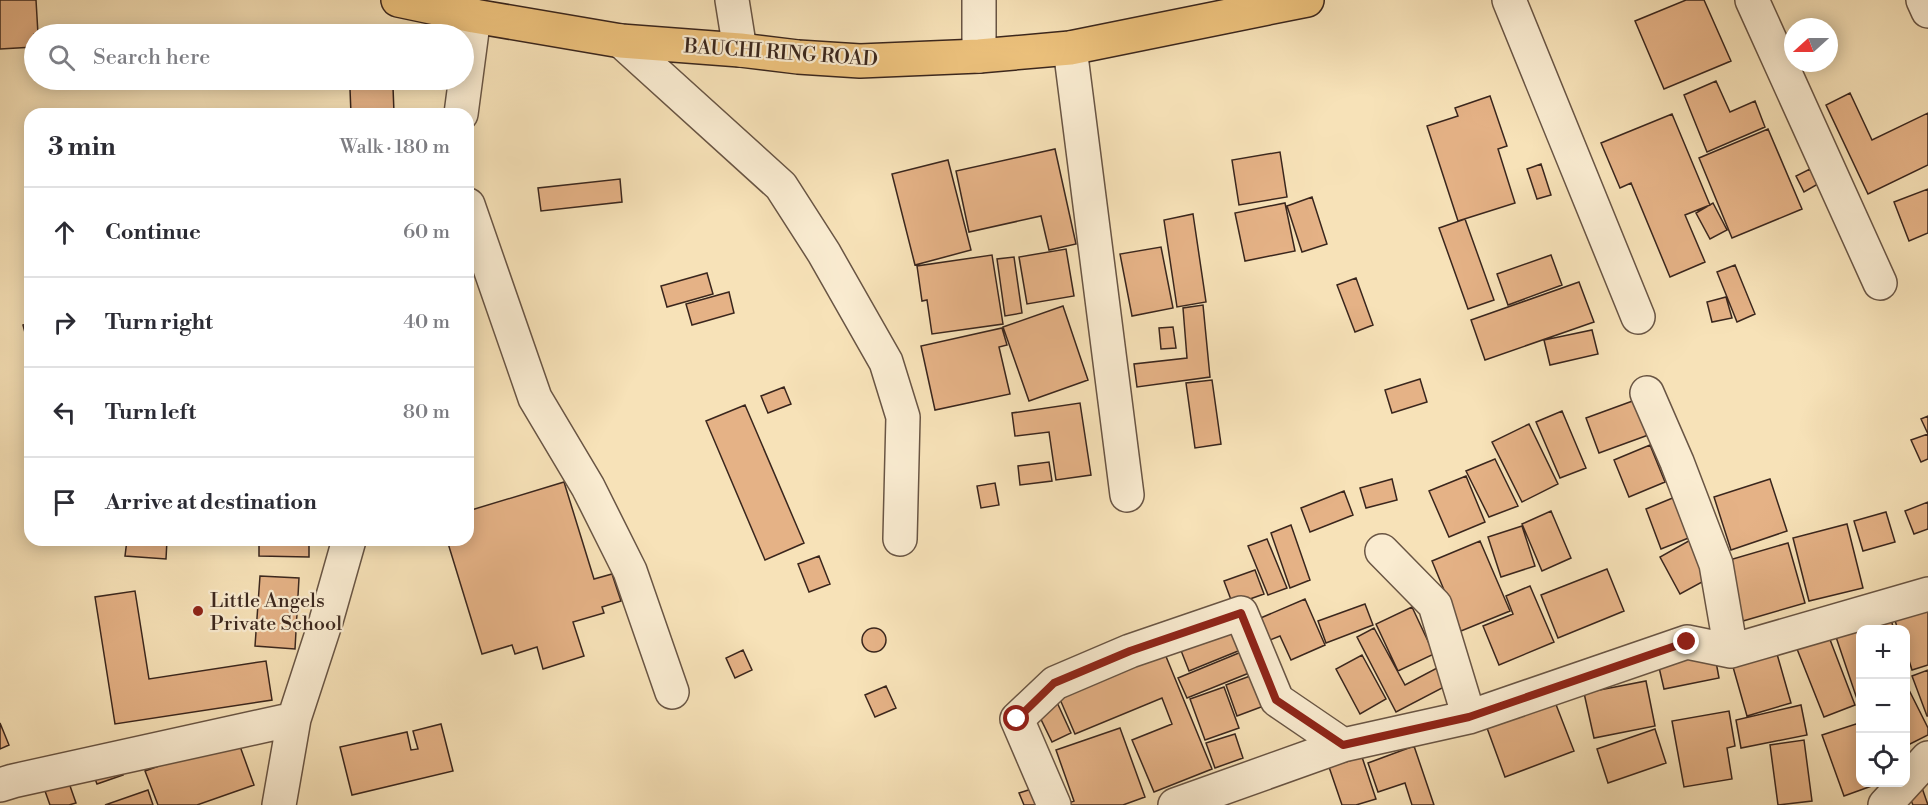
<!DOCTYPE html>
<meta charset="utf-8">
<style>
:root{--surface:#fff;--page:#f7f7f7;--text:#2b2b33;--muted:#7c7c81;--line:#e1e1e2}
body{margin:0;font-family:"Libre Bodoni",serif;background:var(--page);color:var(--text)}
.controls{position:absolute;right:18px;bottom:18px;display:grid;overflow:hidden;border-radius:12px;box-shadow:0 3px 15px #0003}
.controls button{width:54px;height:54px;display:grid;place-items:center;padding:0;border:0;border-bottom:2px solid var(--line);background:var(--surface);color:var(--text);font:30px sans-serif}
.compass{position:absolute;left:1784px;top:18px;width:54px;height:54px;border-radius:50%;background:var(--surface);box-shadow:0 3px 15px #0003;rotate:249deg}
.stop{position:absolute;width:18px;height:18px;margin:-14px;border:4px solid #8f2418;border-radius:50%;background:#fff}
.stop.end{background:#8f2418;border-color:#fff;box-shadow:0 2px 6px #0008}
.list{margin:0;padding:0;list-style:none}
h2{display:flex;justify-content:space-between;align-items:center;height:78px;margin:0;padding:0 24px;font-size:26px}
h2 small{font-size:20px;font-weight:400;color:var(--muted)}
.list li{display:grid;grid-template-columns:39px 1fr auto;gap:18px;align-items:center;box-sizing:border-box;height:90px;padding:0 24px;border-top:2px solid var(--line)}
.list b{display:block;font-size:22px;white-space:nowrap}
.list em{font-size:20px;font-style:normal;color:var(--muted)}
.icon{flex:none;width:33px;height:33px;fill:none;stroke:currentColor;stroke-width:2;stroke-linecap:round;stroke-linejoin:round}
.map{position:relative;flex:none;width:1928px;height:805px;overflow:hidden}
.search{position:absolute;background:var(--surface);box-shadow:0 3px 15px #0003;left:24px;top:24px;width:450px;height:66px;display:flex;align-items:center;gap:15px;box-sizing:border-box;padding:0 21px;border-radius:33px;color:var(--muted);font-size:22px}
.panel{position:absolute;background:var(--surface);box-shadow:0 3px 15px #0003;left:24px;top:108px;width:450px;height:438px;border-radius:18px}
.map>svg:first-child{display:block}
.building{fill:#e5b286;stroke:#3a261d;stroke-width:1.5}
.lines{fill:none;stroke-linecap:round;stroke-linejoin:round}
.minor-casing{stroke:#695544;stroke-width:36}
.major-casing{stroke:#3a261d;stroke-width:36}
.minor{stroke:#faecd1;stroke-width:33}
.major{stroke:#ecc17c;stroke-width:33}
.route{stroke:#8f2418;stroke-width:8}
.poi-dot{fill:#8f2418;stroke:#faecd1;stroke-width:2}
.labels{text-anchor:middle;stroke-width:4.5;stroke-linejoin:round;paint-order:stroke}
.street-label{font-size:20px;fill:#3a261d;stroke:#faecd1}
.poi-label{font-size:20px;fill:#3a261d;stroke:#faecd1;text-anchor:start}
</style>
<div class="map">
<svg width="1928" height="805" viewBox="0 0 1928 805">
<rect width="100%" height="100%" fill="#f7e2b8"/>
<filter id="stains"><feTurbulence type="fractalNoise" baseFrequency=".00333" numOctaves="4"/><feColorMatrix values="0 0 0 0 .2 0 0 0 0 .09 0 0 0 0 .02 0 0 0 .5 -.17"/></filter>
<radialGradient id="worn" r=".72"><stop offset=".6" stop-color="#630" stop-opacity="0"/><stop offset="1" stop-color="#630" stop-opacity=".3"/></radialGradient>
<path class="building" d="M0,0H36L38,34H34V47L0,49Z
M1686,0H1704L1731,61L1664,89L1635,21Z
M1716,81L1730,112L1755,101L1765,127L1707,152L1684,95Z
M393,87L394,113L351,114L350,89Z
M1850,93L1872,140L1928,113V165L1868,194L1826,105Z
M1490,96L1507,146L1498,149L1515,203L1458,221L1427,126L1458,116L1455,108Z
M1672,114L1710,205L1685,215L1705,262L1670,277L1631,183L1620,188L1601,143Z
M1768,129L1802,209L1732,238L1699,158Z
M1055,149L1076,244L1049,250L1041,216L969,232L956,171Z
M1280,152L1287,197L1239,205L1232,160Z
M948,160L971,250L915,265L892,174Z
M1541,164L1551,195L1537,199L1527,169Z
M1810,169L1818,184L1804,192L1796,176Z
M620,179L622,202L541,211L538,188Z
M1928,189V233L1909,241L1894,202Z
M1312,197L1327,244L1302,252L1287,206Z
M1285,203L1295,251L1245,261L1235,213Z
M1713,203L1727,230L1710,239L1696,213Z
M1193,214L1206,302L1177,307L1164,220Z
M1465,219L1494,300L1468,309L1439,228Z
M1161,247L1173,308L1132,316L1120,254Z
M1066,249L1074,296L1027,304L1019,257Z
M992,255L1003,324L932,334L927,300L922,301L917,266Z
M1551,255L1562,285L1508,305L1497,274Z
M1014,257L1022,313L1005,316L997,259Z
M1735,265L1755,314L1737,322L1717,272Z
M707,273L713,294L667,307L661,286Z
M1356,278L1373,325L1355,332L1337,285Z
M1579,282L1594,322L1485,360L1471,320Z
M729,292L734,313L692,325L686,304Z
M1726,297L1732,318L1712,322L1707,302Z
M1203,305L1210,377L1137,387L1134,364L1187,358L1183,308Z
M1063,306L1088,380L1029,401L1003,327Z
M30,323V347L29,348L23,325Z
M1173,327L1176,348L1161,349L1159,328Z
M1002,328L1007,345L999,347L1010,394L935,410L921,346Z
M1592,330L1598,354L1550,365L1544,340Z
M1420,379L1427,402L1392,413L1385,390Z
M1212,380L1221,444L1195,448L1186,383Z
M784,387L791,404L768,413L761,396Z
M1638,399L1651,434L1599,453L1586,418Z
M1080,403L1091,475L1056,480L1049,432L1015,436L1012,413Z
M745,405L804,543L765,560L706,421Z
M1562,411L1586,468L1560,478L1536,422Z
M1928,416V459L1921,462L1911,440L1928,434L1921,419Z
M1529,424L1558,484L1522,502L1492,442Z
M1650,445L1665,482L1629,497L1614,460Z
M1495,459L1518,506L1489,517L1466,471Z
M1049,462L1052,481L1020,485L1018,466Z
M1466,476L1485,522L1449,537L1429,491Z
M1392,479L1397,500L1366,508L1360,488Z
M1770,479L1787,531L1731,550L1714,497Z
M564,482L594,579L612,574L621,601L602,607L604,613L573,622L584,656L543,669L537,647L515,654L512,645L482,654L447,540H468V511Z
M995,483L999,505L981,508L977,486Z
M1344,491L1353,515L1310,532L1301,508Z
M1675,497L1691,537L1661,549L1646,509Z
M1928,502V529L1914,534L1905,511Z
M1551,511L1571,558L1542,571L1522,524Z
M1886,512L1895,542L1863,551L1854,521Z
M1847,524L1863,588L1809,601L1793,538Z
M1291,525L1310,580L1290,588L1271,533Z
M1522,526L1535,566L1501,577L1488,537Z
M1694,538L1715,575L1680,594L1660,557Z
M1267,539L1287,588L1268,595L1248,546Z
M127,540H167L166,559L125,556Z
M259,540H309V557L259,556Z
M1480,541L1510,611L1461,631L1432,561Z
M1788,543L1805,603L1743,621L1726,561Z
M819,556L830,584L809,592L798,564Z
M1607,569L1624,611L1558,638L1541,595Z
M1255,570L1264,594L1233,605L1224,581Z
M260,576L299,578L295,649L255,646Z
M1530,586L1554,642L1499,665L1483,626L1513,614L1506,596Z
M135,591L149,679L266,661L272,700L115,724L95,597Z
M1305,599L1325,645L1291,660L1280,636L1265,642L1256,620Z
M1928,602V665L1912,670L1906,651V630H1898L1893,614Z
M1365,604L1373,625L1326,643L1318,621Z
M1412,607L1434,654L1398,671L1376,624Z
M1890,616L1894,630H1864Z
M1234,626L1243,649L1189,671L1180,648Z
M1374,628L1405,685L1437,668L1446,686L1396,712L1357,637Z
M862 640a12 12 0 1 1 24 0a12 12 0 1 1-24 0Z
M1860,629V701L1858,702L1836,637Z
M1829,637L1855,705L1824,717L1797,649Z
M743,650L752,670L735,678L726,658Z
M1246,650L1254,671L1187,698L1178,678Z
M1714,651L1719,678L1664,689L1658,663Z
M1165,654L1212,769L1154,792L1132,740L1172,724L1162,698L1075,734L1059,697Z
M1777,654L1791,703L1747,716L1733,667Z
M1362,655L1386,699L1360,714L1336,669Z
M1928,670V716H1927L1912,676Z
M1258,673L1269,704L1237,716L1226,685Z
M1646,681L1655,726L1594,738L1584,693Z
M1906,684L1928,728V735L1906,746Z
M886,686L896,708L875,717L865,695Z
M1224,687L1239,728L1205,740L1190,699Z
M1055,698L1071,733L1052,742L1035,707Z
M1555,702L1574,751L1505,777L1487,728Z
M1801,705L1807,735L1741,748L1736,720Z
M1729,711L1735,746L1727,748L1732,779L1684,787L1672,721Z
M0,723L9,745L0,749Z
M1859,723L1860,782L1880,783L1844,796L1822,735Z
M441,724L453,771L352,795L340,747L407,732L411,750L418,749L413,731Z
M1120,728L1145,797L1123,805H1063L1074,801L1056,750Z
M1655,729L1666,763L1608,783L1597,749Z
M1235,734L1243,758L1215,768L1206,743Z
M237,738L254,785L197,805H158L145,771Z
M1804,740L1812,801L1778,805L1770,745Z
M1414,746L1434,805H1412L1405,783L1378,792L1368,763Z
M1362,757L1376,799L1356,805H1342L1329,767Z
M117,759L123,775L97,784L91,768Z
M69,783L76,803L69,805H50L45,791Z
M1921,785L1928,805H1913L1907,791Z
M1038,787L1045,805H1024L1019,793Z
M148,790L153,805H105Z"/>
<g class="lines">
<defs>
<path id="minor" d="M732,0L740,50
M1509,0L1638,317
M1752,0L1880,283
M1923,0L1928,11
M621,41L781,186L824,253L886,362L903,417L900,539
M1070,48L1127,495
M979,56V0
M461,114L474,16
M468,205L535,398L588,487L630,571L672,692
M1647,393L1677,462L1716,564L1731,651
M1382,551L1435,605L1469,717
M0,785L13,781L294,719
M279,805L294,719L326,621L349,540
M1054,805L1017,719L1055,683L1130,651L1241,613L1277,700L1343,745
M1175,805L1343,745L1469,717L1687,642L1731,651L1928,594
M1885,805L1928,758"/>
<path id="major" d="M398,0L474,16L621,41L740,50L798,57L860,61L979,56L1070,48L1307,0"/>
</defs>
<use href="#minor" class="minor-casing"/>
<use href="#major" class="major-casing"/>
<use href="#minor" class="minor"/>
<use href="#major" class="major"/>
</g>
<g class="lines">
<path class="route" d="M1017,719L1054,683L1130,651L1241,613L1276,700L1343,745L1469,717L1687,642"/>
</g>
<circle class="poi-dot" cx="198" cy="611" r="6"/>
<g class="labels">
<g class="street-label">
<text transform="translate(781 52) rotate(4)" y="7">BAUCHI RING ROAD</text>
</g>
<g class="poi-label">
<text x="210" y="607">Little Angels<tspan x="210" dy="23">Private School</tspan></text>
</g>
</g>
<rect width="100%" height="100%" filter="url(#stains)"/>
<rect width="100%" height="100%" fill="url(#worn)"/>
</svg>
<div class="controls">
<button>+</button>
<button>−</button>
<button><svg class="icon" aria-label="locate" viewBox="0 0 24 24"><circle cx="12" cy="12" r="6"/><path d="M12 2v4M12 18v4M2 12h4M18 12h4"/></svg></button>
</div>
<svg class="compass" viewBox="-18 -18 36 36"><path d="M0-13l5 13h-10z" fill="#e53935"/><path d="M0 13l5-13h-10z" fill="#7c7c81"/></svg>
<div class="stop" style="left:1017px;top:719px"></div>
<div class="stop end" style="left:1687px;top:642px"></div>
<div class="search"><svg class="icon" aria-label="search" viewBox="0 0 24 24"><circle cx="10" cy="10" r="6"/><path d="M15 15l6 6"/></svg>Search here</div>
<section class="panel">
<h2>3 min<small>Walk · 180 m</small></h2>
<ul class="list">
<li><svg class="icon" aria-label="ahead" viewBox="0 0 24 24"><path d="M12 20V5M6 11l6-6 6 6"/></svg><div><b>Continue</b></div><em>60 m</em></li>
<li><svg class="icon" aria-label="right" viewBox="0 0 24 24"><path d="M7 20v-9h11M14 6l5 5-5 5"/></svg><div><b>Turn right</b></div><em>40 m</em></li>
<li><svg class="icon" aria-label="left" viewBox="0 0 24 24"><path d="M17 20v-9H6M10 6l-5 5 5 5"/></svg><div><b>Turn left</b></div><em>80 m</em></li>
<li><svg class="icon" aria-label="arrive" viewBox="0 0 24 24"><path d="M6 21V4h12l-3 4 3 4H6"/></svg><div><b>Arrive at destination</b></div></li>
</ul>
</section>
</div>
